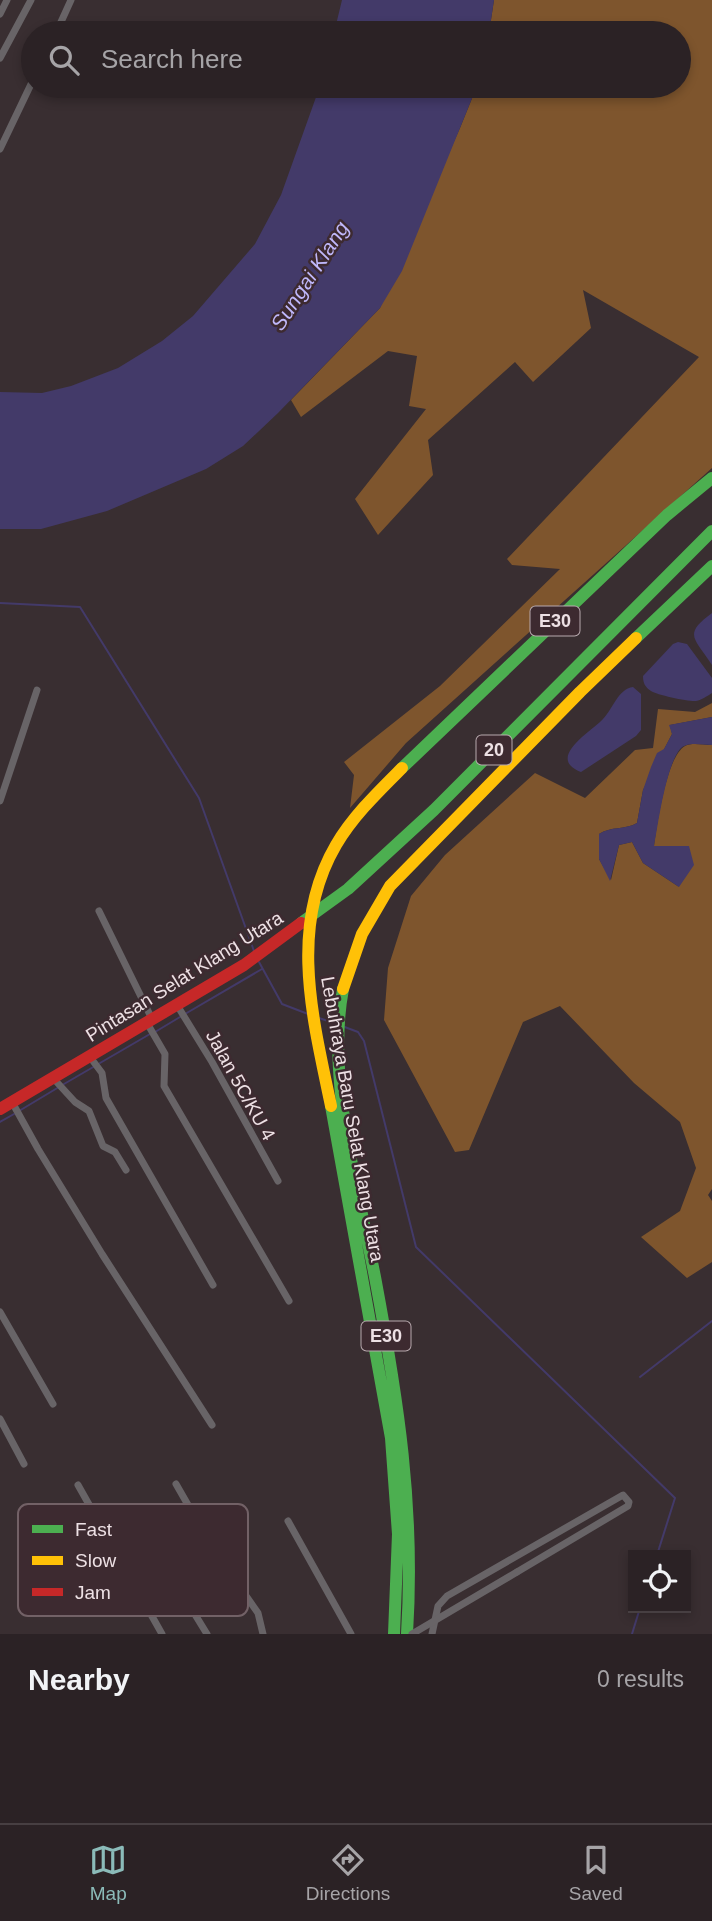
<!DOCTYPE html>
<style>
:root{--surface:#2b2225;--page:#332a2d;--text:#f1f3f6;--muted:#a6a4a7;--line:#473f42;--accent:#8bbbb9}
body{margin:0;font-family:Helvetica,sans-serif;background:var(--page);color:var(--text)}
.controls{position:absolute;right:21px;bottom:21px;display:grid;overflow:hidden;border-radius:0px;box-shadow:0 4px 10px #0003}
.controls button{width:63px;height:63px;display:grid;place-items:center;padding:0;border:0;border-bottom:2px solid var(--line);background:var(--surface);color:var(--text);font:35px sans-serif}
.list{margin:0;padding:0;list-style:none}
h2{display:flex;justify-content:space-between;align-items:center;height:91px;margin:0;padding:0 28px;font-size:30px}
h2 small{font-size:23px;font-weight:400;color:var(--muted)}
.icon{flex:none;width:38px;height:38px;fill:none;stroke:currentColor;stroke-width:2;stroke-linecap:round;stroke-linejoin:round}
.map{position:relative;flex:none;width:712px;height:1634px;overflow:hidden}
.search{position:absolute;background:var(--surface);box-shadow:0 4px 10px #0003;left:21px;right:21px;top:21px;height:77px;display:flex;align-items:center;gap:18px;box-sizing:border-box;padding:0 24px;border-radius:38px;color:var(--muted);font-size:26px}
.sheet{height:189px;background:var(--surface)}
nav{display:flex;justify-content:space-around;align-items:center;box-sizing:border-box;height:98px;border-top:2px solid var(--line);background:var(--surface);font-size:19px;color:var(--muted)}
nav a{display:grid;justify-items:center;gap:4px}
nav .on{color:var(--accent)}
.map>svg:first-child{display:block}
.forest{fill:#7e552d}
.water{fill:#433a69}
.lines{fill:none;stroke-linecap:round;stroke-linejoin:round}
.stream{stroke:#433a69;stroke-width:2}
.street{stroke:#686467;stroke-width:7}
.fast{stroke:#4caf50;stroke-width:12}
.slow{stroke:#ffc107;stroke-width:12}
.jam{stroke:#c62828;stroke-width:12}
.street-bridge{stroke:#686467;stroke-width:7}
.slow-bridge{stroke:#ffc107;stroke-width:12}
.labels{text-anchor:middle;stroke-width:5;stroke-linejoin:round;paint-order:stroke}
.shield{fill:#3d2a30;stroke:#b8a9ae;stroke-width:2}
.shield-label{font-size:18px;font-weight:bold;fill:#ede0e4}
.street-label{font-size:19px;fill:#ede0e4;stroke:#3d2a30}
.water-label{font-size:21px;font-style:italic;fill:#bfb7fa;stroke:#3d2a30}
.key{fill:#3d2a30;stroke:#726166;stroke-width:2}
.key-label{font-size:19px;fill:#ede0e4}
</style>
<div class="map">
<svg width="712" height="1634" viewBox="0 0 712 1634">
<rect width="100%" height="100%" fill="#392e31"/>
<path class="forest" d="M494,0H712V468L406,743L350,808L354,775L344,762L440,686L560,569L512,565L507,559L699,357L583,290L591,328L533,382L515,362L428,440L433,475L378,535L355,499L426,409L409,406L417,356L388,351L301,417L291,400L380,308L460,128L477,86H679V33H489Z
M712,703V717L670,725L672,734L643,790L637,823C625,830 611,826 599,834V859L611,880L619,845L632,842L643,863L679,887L654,846C657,826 666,757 685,746C692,742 703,745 712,745V1189L708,1195L712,1201V1262L687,1278L641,1237L680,1211L696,1168L680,1122L634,1083L560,1006L523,1022L469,1150L455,1152L384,1020L388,968L411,896L445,855L535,773L585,798L635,750L653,748L658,709L695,712Z"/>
<path class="water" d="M342,0H494L489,33H334Z
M320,86H477L402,271L380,308L278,413L243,446L206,469L107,511L41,529H0V392L42,393L71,386L118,368L162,341L193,316L255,244L281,195Z
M712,613V665C695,638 682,635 712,613Z
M678,642L687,644L712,678V693C707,696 702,700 696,701C690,702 657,695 651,691C645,687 643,683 643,676L673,644Z
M633,687L641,694V730L636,736L581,772C545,758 592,731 603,719C613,709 618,689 633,687Z
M712,717V745C702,745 687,741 680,749C666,766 658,824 654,846H689L694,865L679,887L643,863L632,842L619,845L610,881L599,859V834C611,826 625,830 637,823L643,790L651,767L657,753L664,749L672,734L669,725Z"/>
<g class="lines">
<path class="stream" d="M0,603L80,607L199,798L254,951
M259,962L282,1004L308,1014
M185,1014L262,969
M319,1018L334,1023
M342,1026L358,1032L364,1041L416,1247L675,1498L657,1555
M155,1032L180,1017
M100,1063L150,1034
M64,1084L95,1066
M19,1111L59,1087
M0,1122L14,1114
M640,1377L712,1321
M632,1634L640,1608"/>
<path class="street" d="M0,14L7,0
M56,33L71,0
M0,58L31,0
M0,149L33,80
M0,801L37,690
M99,911L152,1019
M177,1005L212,1062L278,1181
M147,1023L165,1054L164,1086L289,1301
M90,1057L102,1073L106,1098L213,1285
M53,1078L75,1102L89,1111L103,1146L115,1152L126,1170
M12,1102L38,1149L102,1254L212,1425
M0,1312L53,1404
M0,1419L24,1464
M176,1484L215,1552L258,1613L263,1634
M78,1485L162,1634
M134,1515L207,1634
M288,1521L351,1634
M432,1634L438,1606L447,1596L623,1495L629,1502L628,1506L517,1572"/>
<path class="fast" d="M636,638L712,566
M402,768L667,515L712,478
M301,923L348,889L434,810L712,531
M343,989C326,1077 358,1189 375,1277C398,1400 415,1508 407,1634
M331,1106L391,1438L398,1534L394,1634"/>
<path class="slow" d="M343,989L362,934L390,886L580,692L636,638"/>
<path class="jam" d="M0,1109L244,965L301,923"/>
<path class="street-bridge" d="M412,1634L517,1572"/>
<path class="slow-bridge" d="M331,1106C313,1019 288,927 336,845C353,816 378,792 402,768"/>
</g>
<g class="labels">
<g class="shield">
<rect x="530.5" y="606.5" width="49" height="29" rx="5"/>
<rect x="476.5" y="735.5" width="35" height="29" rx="5"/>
<rect x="361.5" y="1321.5" width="49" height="29" rx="5"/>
</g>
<g class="shield-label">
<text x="555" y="627">E30</text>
<text x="494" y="756">20</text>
<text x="386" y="1342">E30</text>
</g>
<g class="street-label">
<text transform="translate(184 976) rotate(-32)" y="7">Pintasan Selat Klang Utara</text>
<text transform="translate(241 1085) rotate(61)" y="7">Jalan 5C/KU 4</text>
<text transform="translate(353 1119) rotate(80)" y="7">Lebuhraya Baru Selat Klang Utara</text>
</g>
<g class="water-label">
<text transform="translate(310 276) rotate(-57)" y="7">Sungai Klang</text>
</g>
</g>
<rect x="18" y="1504" width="230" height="112" rx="10" class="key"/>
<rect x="32" y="1525" width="31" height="8" fill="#4caf50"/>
<rect x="32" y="1556" width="31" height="9" fill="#ffc107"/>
<rect x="32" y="1588" width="31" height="8" fill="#c62828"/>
<g class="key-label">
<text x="75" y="1536">Fast</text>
<text x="75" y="1567">Slow</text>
<text x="75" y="1599">Jam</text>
</g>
</svg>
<div class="controls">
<button><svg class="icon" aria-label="locate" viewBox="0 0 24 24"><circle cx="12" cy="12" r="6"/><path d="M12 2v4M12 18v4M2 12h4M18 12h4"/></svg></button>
</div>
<div class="search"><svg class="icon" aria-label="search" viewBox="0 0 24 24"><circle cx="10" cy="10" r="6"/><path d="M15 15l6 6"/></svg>Search here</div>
</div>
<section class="sheet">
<h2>Nearby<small>0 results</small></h2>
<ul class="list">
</ul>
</section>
<nav>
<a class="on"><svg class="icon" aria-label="map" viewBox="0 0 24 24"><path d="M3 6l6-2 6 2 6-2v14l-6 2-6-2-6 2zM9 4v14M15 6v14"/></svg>Map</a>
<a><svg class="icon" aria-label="directions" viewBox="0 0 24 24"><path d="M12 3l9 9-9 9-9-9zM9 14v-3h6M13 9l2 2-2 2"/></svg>Directions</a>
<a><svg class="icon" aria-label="saved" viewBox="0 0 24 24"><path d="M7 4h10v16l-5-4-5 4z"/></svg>Saved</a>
</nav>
